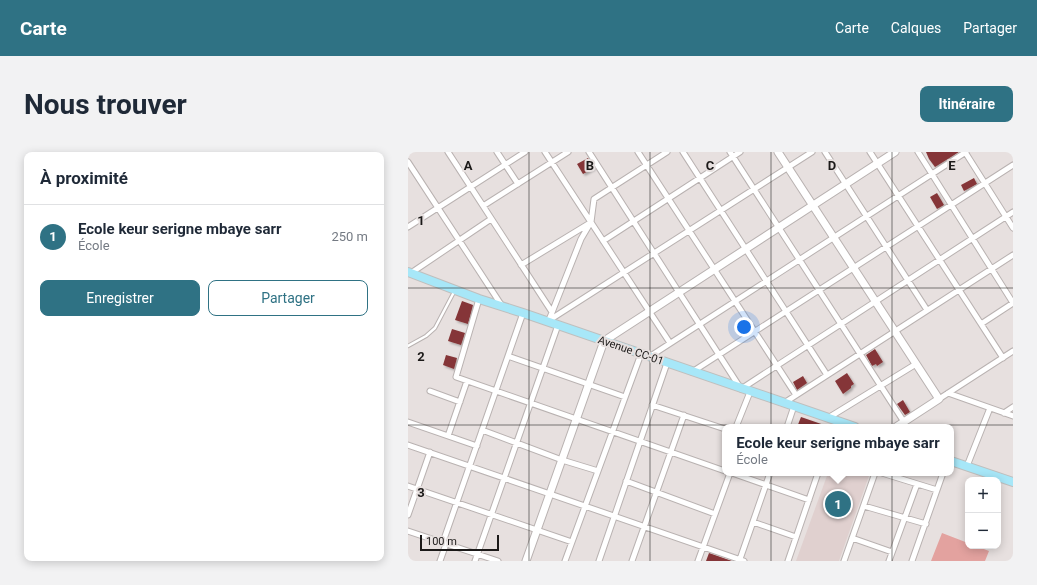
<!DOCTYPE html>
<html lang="fr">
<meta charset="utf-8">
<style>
:root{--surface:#fff;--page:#f2f2f3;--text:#1f2937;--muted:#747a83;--line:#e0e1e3;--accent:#2f7284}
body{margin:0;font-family:Roboto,sans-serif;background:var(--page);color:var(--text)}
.controls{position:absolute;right:12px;bottom:12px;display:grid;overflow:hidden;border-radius:8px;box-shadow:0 2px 10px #0003}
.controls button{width:36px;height:36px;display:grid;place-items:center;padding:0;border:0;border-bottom:1px solid var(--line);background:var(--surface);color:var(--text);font:20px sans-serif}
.scale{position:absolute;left:12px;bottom:10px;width:79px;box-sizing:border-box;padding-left:4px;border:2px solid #1b1918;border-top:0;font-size:11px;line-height:14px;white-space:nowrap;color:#1b1918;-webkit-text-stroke:3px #e7e0df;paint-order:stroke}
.you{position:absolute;left:336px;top:175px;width:14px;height:14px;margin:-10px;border:3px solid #fff;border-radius:50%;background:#1a73e8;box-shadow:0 0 0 6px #1a73e833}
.badge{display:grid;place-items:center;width:26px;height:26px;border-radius:50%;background:var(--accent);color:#fff;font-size:13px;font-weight:700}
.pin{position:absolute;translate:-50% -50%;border:2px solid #fff;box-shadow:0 1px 4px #0006}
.popup{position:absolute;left:314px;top:272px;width:232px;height:52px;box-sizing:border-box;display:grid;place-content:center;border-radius:8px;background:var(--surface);filter:drop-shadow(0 1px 3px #0005);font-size:13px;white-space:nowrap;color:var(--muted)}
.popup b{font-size:15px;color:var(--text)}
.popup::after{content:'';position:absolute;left:50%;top:100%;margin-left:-8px;border:8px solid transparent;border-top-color:var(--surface)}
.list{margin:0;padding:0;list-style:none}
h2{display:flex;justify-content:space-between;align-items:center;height:52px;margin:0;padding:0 16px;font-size:17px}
h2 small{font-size:13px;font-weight:400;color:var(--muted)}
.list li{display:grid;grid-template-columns:26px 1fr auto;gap:12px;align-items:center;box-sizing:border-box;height:64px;padding:0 16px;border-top:1px solid var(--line)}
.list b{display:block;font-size:15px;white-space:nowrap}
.list p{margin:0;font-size:13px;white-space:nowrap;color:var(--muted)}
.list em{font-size:13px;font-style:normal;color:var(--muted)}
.actions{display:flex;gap:8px;padding:12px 16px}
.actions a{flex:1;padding:9px 0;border:1px solid var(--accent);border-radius:8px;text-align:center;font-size:14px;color:var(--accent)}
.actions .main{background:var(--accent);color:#fff}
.map{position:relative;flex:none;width:605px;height:409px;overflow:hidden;border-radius:8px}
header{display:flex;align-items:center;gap:24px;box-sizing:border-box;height:56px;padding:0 20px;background:var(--accent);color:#fff}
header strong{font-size:19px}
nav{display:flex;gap:22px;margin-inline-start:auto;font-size:14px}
.intro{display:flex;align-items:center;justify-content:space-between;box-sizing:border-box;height:96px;padding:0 24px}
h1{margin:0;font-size:28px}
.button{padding:10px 18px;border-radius:8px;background:var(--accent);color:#fff;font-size:14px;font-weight:700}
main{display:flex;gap:24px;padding:0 24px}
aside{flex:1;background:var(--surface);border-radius:8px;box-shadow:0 2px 10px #0003}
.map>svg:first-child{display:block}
.built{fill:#e0d0cf}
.green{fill:#e3a29f}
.building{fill:#853637;filter:url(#shadow)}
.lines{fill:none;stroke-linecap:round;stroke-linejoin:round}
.lane-casing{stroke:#b9b2b1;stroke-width:4.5}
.street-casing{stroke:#b9b2b1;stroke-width:7}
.secondary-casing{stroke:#b9b2b1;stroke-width:9}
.primary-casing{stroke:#bfbfbe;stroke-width:10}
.lane{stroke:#fff;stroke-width:2.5}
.street{stroke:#fff;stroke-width:5}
.secondary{stroke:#fff;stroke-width:7}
.primary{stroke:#a7e7f8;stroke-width:8}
.grid{fill:none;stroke:#1b1918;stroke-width:1;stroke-opacity:0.55}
.labels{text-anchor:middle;stroke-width:4;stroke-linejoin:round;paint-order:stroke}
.street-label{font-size:11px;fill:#1b1918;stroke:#e7e0df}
.grid-label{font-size:13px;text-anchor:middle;font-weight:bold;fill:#1b1918;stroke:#e7e0df;stroke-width:4;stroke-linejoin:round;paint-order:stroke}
</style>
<header>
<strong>Carte</strong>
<nav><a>Carte</a><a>Calques</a><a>Partager</a></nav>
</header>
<div class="intro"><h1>Nous trouver</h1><a class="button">Itinéraire</a></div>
<main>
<aside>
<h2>À proximité<small></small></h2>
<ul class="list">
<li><span class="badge">1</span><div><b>Ecole keur serigne mbaye sarr</b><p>École</p></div><em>250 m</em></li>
</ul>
<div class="actions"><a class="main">Enregistrer</a><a>Partager</a></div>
</aside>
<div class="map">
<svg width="605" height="409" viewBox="0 0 605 409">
<defs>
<filter id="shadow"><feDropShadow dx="2" dy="2" stdDeviation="1" flood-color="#0004"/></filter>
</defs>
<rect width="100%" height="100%" fill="#e7e0df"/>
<path class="built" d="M420,321H462L431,409H388Z"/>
<path class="green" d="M534,381L560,391V394H568L581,399L577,409H523Z"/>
<path class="building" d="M518,0H551L527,15L521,7Z
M180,6L186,16L175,22L169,12Z
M566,26L569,32L556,39L553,33Z
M529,41L536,53L529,57L522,45Z
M54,149L65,153L60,172L47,168Z
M44,177L57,181L53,193L40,189Z
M467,197L475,210L469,214L468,212L464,214L458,203Z
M38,203L49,206L46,217L35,213Z
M439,221L446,232L443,234V236L435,242L427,229Z
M395,224L399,231L389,238L385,230Z
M495,248L502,260L497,263L489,252Z
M393,265L419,274L418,275H389Z
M301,401L324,409H298Z"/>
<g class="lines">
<defs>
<path id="lane" d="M0,194L18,184L27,176L46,140"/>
<path id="street" d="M40,0L144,160
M89,0L110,32
M137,0L262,191
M181,0L333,237L605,60
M230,0L388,243
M275,0L419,223
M322,0L496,270
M417,0L519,158
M462,0L595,206
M510,0L605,151
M557,0L605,76
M0,10L94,154
M75,54L160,0
M0,75L117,0
M195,89L332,0
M113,113L182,71
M3,121L83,67
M71,147L48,225L317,319
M141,168L173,87L183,70L186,47L259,0
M140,169L404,0
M573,172L605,151
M100,204L217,245
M241,205L558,0
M284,220L605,13
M22,239L52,250
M540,241L605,264
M531,247L605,199
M376,251L605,103
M244,253L317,277
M596,261L605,255
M420,266L508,212
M0,270L69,294
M328,275L342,240
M379,275L386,254
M74,278L154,308L190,319
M40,284L59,229
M0,293L336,409
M559,314L582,256
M324,321L401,348
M474,321L529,338
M218,329L307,362
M0,334L164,390
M456,354L518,372
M0,363L22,300
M345,370L388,385
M0,379L90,409
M444,386L484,400
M35,390L115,161
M332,407L362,321
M32,409L38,392
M67,409L150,173
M157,409L233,202
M191,409L259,211
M224,409L276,263
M290,409L322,321
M380,409L410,321
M436,409L467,321
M481,409L509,332
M504,409L535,321"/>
<path id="secondary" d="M370,0L531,247L488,275
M118,409L196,189L487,0"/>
<path id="primary" d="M0,120L71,147L115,161L447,275
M543,309L605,330"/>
</defs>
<use href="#lane" class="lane-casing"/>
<use href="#street" class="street-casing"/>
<use href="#secondary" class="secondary-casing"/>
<use href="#primary" class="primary-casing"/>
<use href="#lane" class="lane"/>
<use href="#street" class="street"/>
<use href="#secondary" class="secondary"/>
<use href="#primary" class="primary"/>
</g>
<path class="grid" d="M121,0V409M242,0V409M363,0V409M484,0V409M0,136H605M0,273H605"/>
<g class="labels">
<g class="street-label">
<text transform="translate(223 198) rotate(19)" y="4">Avenue CC-01</text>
</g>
</g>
<g class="grid-label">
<text x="60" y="18">A</text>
<text x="182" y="18">B</text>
<text x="302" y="18">C</text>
<text x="424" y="18">D</text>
<text x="544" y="18">E</text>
<text x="13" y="73">1</text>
<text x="13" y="209">2</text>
<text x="13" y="345">3</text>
</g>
</svg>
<div class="controls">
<button>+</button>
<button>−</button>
</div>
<div class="scale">100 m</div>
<div class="you"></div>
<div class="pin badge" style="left:430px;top:352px">1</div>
<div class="popup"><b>Ecole keur serigne mbaye sarr</b>École</div>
</div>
</main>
